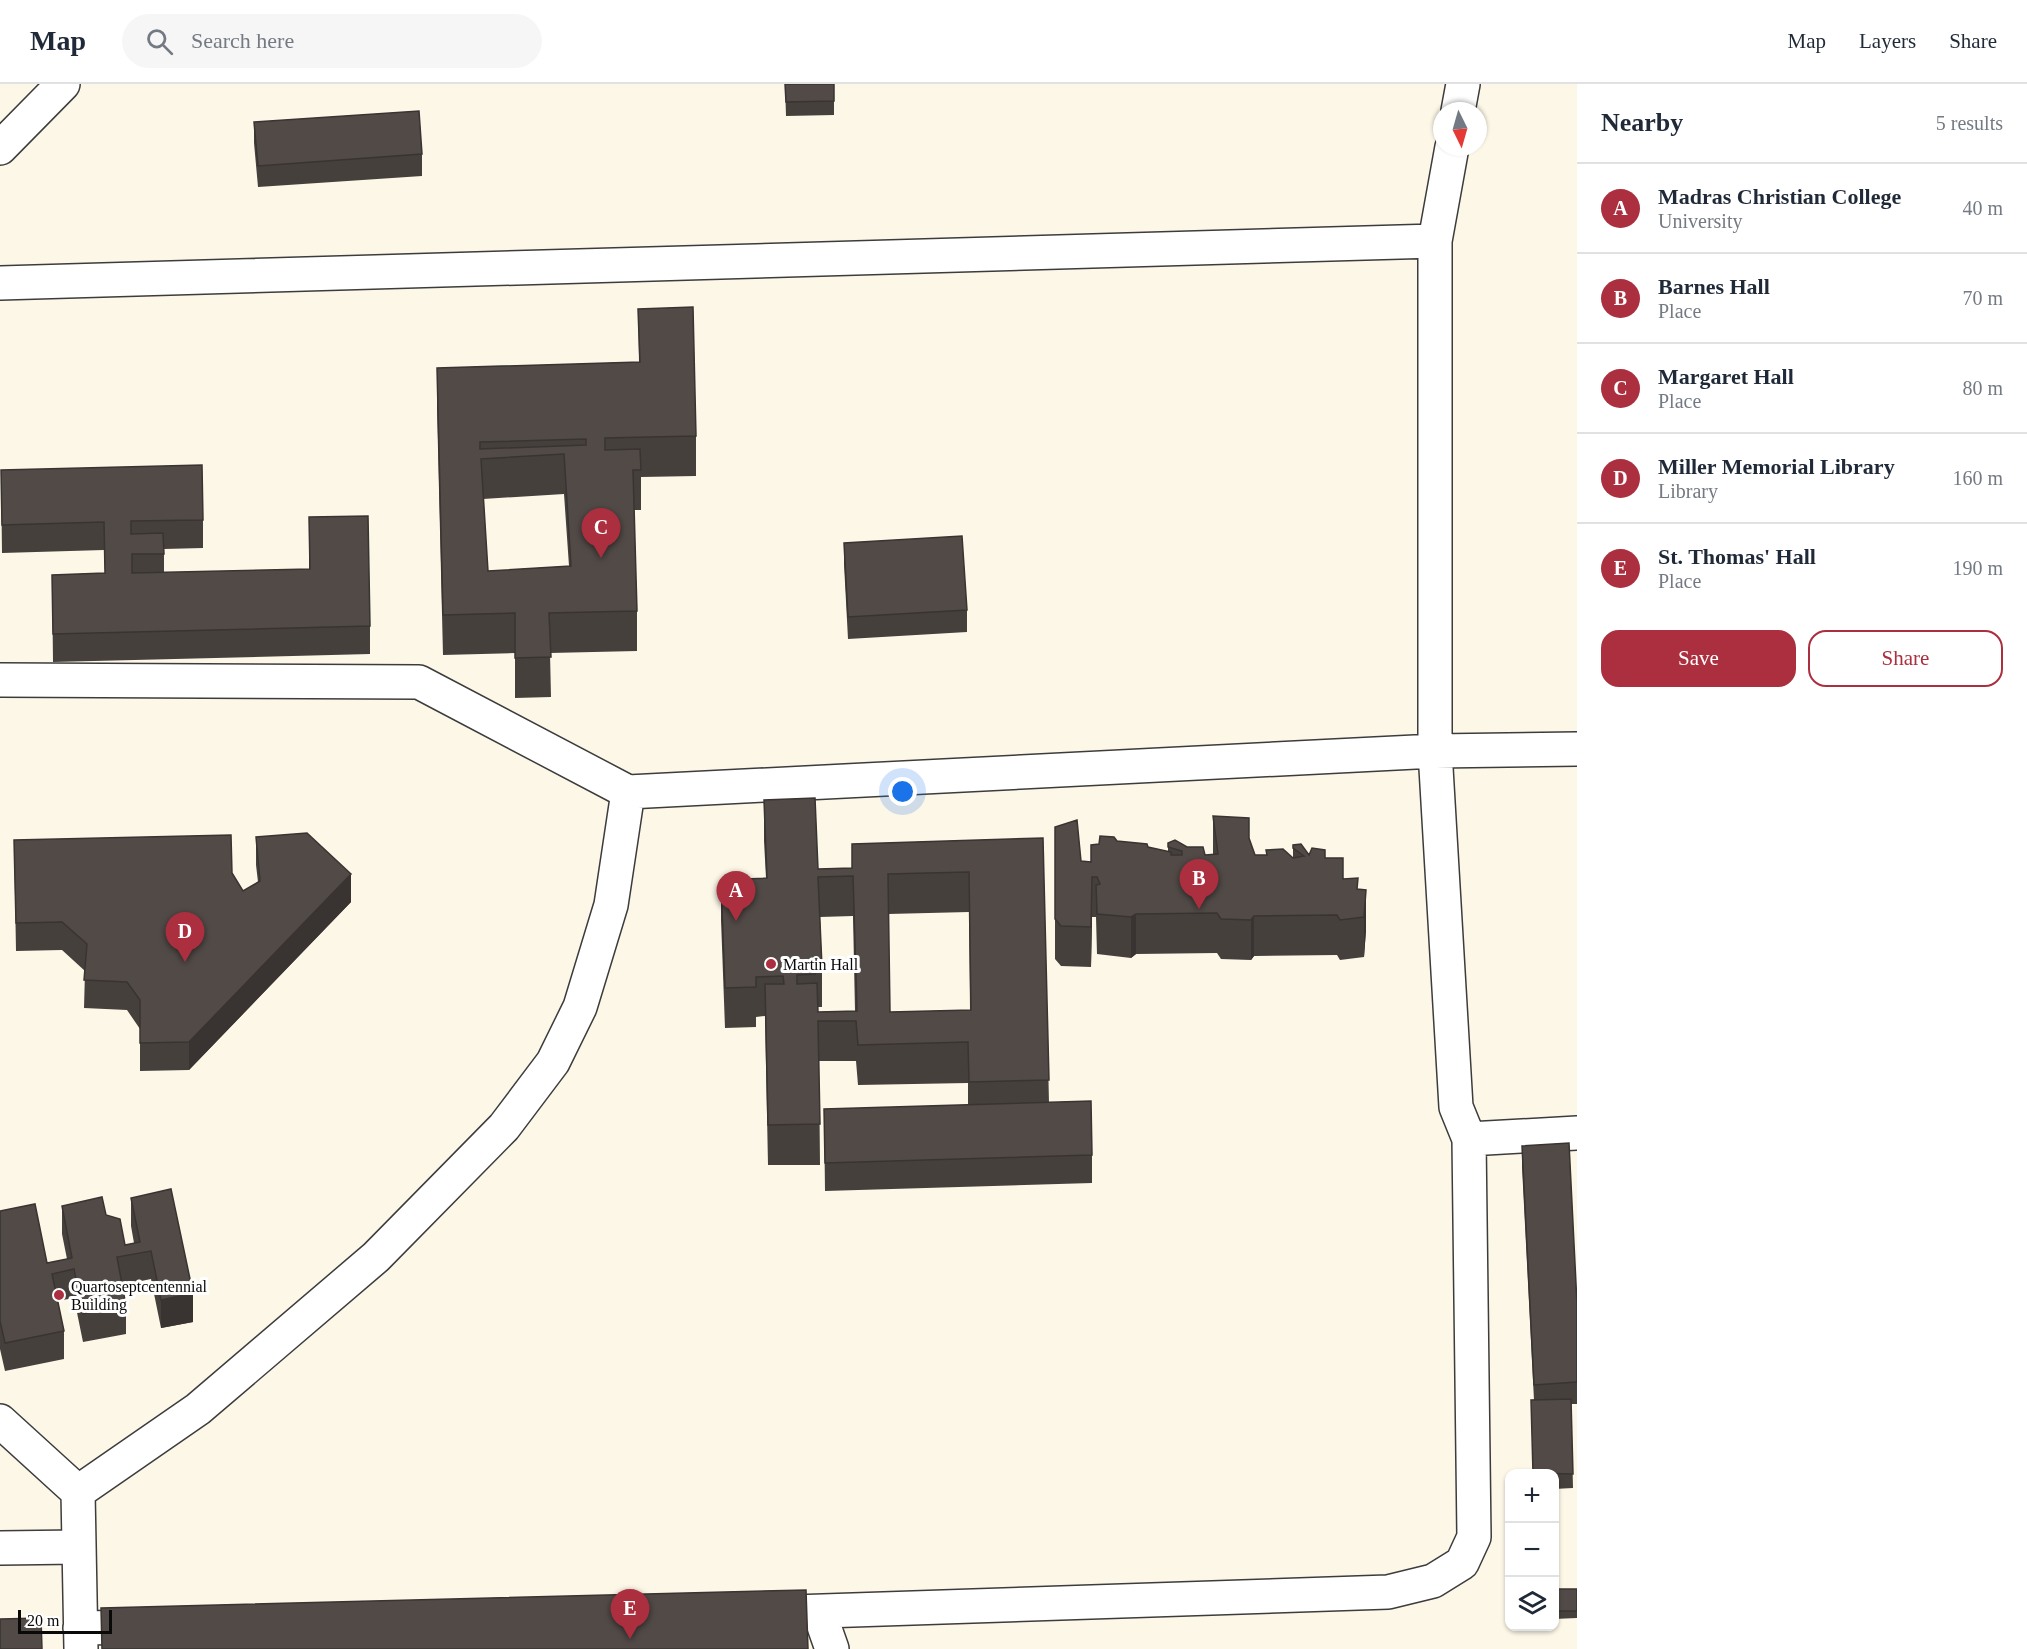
<!DOCTYPE html>
<meta charset="utf-8">
<style>
:root{--surface:#fff;--page:#f6f6f7;--text:#1f2937;--muted:#747a83;--line:#e0e1e3;--accent:#ab2f3e}
body{margin:0;font-family:"Times New Roman",serif;background:var(--page);color:var(--text)}
.controls{position:absolute;right:18px;bottom:18px;display:grid;overflow:hidden;border-radius:12px;box-shadow:0 2px 4px #0004}
.controls button{width:54px;height:54px;display:grid;place-items:center;padding:0;border:0;border-bottom:2px solid var(--line);background:var(--surface);color:var(--text);font:30px sans-serif}
.compass{position:absolute;left:1433px;top:18px;width:54px;height:54px;border-radius:50%;background:var(--surface);box-shadow:0 2px 4px #0004;rotate:175deg}
.scale{position:absolute;left:18px;bottom:15px;width:94px;box-sizing:border-box;padding-left:6px;border:3px solid #090909;border-top:0;font-size:16px;line-height:21px;white-space:nowrap;color:#090909;-webkit-text-stroke:4px #fff;paint-order:stroke}
.you{position:absolute;left:903px;top:708px;width:21px;height:21px;margin:-15px;border:4px solid #fff;border-radius:50%;background:#1a73e8;box-shadow:0 0 0 9px #1a73e833}
.badge{display:grid;place-items:center;width:39px;height:39px;border-radius:50%;background:var(--accent);color:#fff;font-size:20px;font-weight:700}
.pin{position:absolute;translate:-50% -50px;filter:drop-shadow(0 2px 3px #0008)}
.pin::after{content:'';position:absolute;top:32px;width:21px;height:18px;background:inherit;clip-path:polygon(0 0,100% 0,50% 100%)}
.list{margin:0;padding:0;list-style:none}
h2{display:flex;justify-content:space-between;align-items:center;height:78px;margin:0;padding:0 24px;font-size:26px}
h2 small{font-size:20px;font-weight:400;color:var(--muted)}
.list li{display:grid;grid-template-columns:39px 1fr auto;gap:18px;align-items:center;box-sizing:border-box;height:90px;padding:0 24px;border-top:2px solid var(--line)}
.list b{display:block;font-size:22px;white-space:nowrap}
.list p{margin:0;font-size:20px;white-space:nowrap;color:var(--muted)}
.list em{font-size:20px;font-style:normal;color:var(--muted)}
.actions{display:flex;gap:12px;padding:18px 24px}
.actions a{flex:1;padding:14px 0;border:2px solid var(--accent);border-radius:18px;text-align:center;font-size:21px;color:var(--accent)}
.actions .main{background:var(--accent);color:#fff}
.icon{flex:none;width:33px;height:33px;fill:none;stroke:currentColor;stroke-width:2;stroke-linecap:round;stroke-linejoin:round}
.map{position:relative;flex:none;width:1577px;height:1565px;overflow:hidden}
header{display:flex;align-items:center;gap:36px;box-sizing:border-box;height:84px;padding:0 30px;background:var(--surface);border-bottom:2px solid var(--line)}
header strong{font-size:28px}
nav{display:flex;gap:33px;margin-inline-start:auto;font-size:21px}
.search{width:420px;height:54px;background:var(--page);display:flex;align-items:center;gap:15px;box-sizing:border-box;padding:0 21px;border-radius:33px;color:var(--muted);font-size:22px}
main{display:flex}
aside{flex:1;background:var(--surface)}
.map>svg:first-child{display:block}
.lines{fill:none;stroke-linecap:round;stroke-linejoin:round}
.minor-casing{stroke:#3c3c3c;stroke-width:36}
.minor{stroke:#fff;stroke-width:33}
.wall{fill:#46403d;fill-rule:evenodd}
.shaded-wall{fill:#393432}
.building{fill:#514a47;stroke:#393432;stroke-width:1.5;fill-rule:evenodd}
.poi-dot{fill:#ab2f3e;stroke:#fff;stroke-width:2}
.labels{text-anchor:middle;stroke-width:6;stroke-linejoin:round;paint-order:stroke}
.poi-label{font-size:16px;fill:#090909;stroke:#fff;text-anchor:start}
</style>
<header>
<strong>Map</strong>
<div class="search"><svg class="icon" aria-label="search" viewBox="0 0 24 24"><circle cx="10" cy="10" r="6"/><path d="M15 15l6 6"/></svg>Search here</div>
<nav><a>Map</a><a>Layers</a><a>Share</a></nav>
</header>
<main>
<div class="map">
<svg width="1577" height="1565" viewBox="0 0 1577 1565">
<rect width="100%" height="100%" fill="#fdf7e8"/>
<g class="lines">
<defs>
<path id="minor" d="M1458,27L1463,0
M0,64L63,0
M1435,157V667L1456,1023L1469,1055
M0,199L1435,157L1452,63
M0,596L419,598L628,708L1435,667L1577,665
M0,1337L78,1408L81,1565
M78,1408L198,1325L376,1173L504,1043L553,978L580,923L611,821L628,708
M0,1464L78,1463
M819,1528L832,1565
M763,1529L1388,1508L1433,1497L1462,1479L1474,1453L1469,1055L1577,1049
M80,1544L145,1543"/>
</defs>
<use href="#minor" class="minor-casing"/>
<use href="#minor" class="minor"/>
</g>
<path class="wall" d="M785,0H834V31L786,32Z
M254,38L422,70V92L258,103L254,59Z
M638,225L696,352V392L641,393V426H634L637,527V567L550,569L551,613L515,614V569L443,571L437,324V284L639,278ZM564,410L569,482L488,487L483,415Z
M1,386L203,436V464L164,465V489L309,485V433L370,542V570L53,578L52,491L105,489L104,466L2,469Z
M844,459L967,526V548L848,555L844,480Z
M764,716L818,785L852,784V760L1043,754L1049,1019L1092,1071V1099L825,1107L824,1025L968,1021V999L858,1001L856,977H819L820,1081H768L765,932L756,933V943L725,944L721,836V796L766,794L764,757ZM969,828L970,926L890,928L888,830ZM853,832L855,927L818,928V923H822V883L820,833Z
M1213,732L1249,754L1255,771H1266V766L1293,774V761L1309,771L1325,774L1343,795L1358,805L1366,806V846L1364,873L1340,876L1337,871L1254,872L1251,876L1221,875L1217,869L1136,870L1131,874L1097,870L1096,833H1092L1091,883L1061,882L1055,875V743L1081,777L1091,778L1117,757L1168,768V759L1187,763L1205,771H1213Z
M256,753L351,818L189,986L140,987V945L127,926L84,924L85,887L62,866L16,867L14,756L232,789L243,807L258,798L256,781Z
M1522,1062L1577,1220V1320H1571L1573,1404L1554,1405V1389L1534,1316L1522,1083Z
M131,1114L193,1238L161,1244L151,1195L122,1201L126,1222V1250L83,1258L74,1214L57,1217L64,1247V1275L5,1287L0,1265V1127L47,1179L67,1175L62,1150V1122L106,1131L125,1161L134,1159L131,1142Z
M1554,1505H1577V1534L1554,1535Z"/>
<path class="shaded-wall" d="M351,790V818L189,986V958Z
M1092,793V833L1091,883V843Z
M1366,806V846L1364,873V833Z
M1136,830V870L1131,874V833Z
M1254,832V872L1251,876V836Z
M193,1209V1238L161,1244V1216Z"/>
<path class="building" d="M785,0H834V17L786,18Z
M419,27L422,70L258,82L254,38Z
M693,223L696,352L605,354V366L640,365L641,386H633L637,527L549,529L551,573L515,574V529L443,531L437,284L640,278L638,225ZM586,355V361L480,365V358ZM564,370L571,482L488,487L481,375Z
M202,381L203,436L131,437V450L163,449L164,470H132V489L310,485L309,433L368,432L370,542L53,550L52,491L105,489L104,438L2,441L1,386Z
M962,452L967,526L848,533L844,459Z
M815,714L818,785L852,784V760L1043,754L1049,996L969,998L968,958L858,961L856,937H818L820,1040L768,1041L765,900H784L783,892L756,893V903L725,904L721,796L767,794L764,716ZM969,788L971,926L890,928L888,790ZM853,792L857,927L818,928L817,899L797,900V891L815,890L814,883H822L818,793Z
M1213,732L1249,734V754L1255,771H1267L1266,766L1283,765L1293,774L1304,772L1293,764V761L1301,760L1309,771L1312,764L1325,766V774H1343V795L1358,794L1357,805L1366,806L1364,833L1340,836L1337,831L1254,832L1251,836L1221,835L1217,829L1136,830L1131,833L1097,830L1096,801L1100,800L1097,793H1092L1091,843L1061,842L1055,835V743L1077,736L1081,777L1091,778V761L1099,760L1100,752L1114,753L1117,757L1147,760L1148,763L1171,768V771H1182V767L1168,763V759L1175,756L1187,763H1203L1205,771L1218,770Z
M307,749L351,790L189,958L140,959V916L127,898L84,896L87,860L62,838L16,839L14,756L231,751L232,789L243,807L260,797L256,753Z
M1091,1017L1092,1071L825,1079L824,1025Z
M1569,1059L1577,1220V1298L1534,1301L1522,1062Z
M171,1105L193,1209L161,1216L151,1167L117,1173L126,1222L83,1230L74,1185L52,1190L64,1247L5,1259L0,1237V1127L35,1120L47,1179L72,1174L62,1122L102,1113L106,1131L120,1135L125,1161L140,1158L131,1114Z
M1571,1315L1573,1390L1533,1389L1531,1316Z
M1554,1505H1577V1527H1554Z
M806,1506L808,1565H102L101,1524Z
M41,1534L42,1565H0V1535Z"/>
<g class="poi-dot">
<circle cx="771" cy="880" r="6"/>
<circle cx="59" cy="1211" r="6"/>
</g>
<g class="labels">
<g class="poi-label">
<text x="783" y="886">Martin Hall</text>
<text x="71" y="1208">Quartoseptcentennial<tspan x="71" dy="18">Building</tspan></text>
</g>
</g>
</svg>
<div class="controls">
<button>+</button>
<button>−</button>
<button><svg class="icon" aria-label="layers" viewBox="0 0 24 24"><path d="M12 4l9 5-9 5-9-5zM3 14l9 5 9-5"/></svg></button>
</div>
<svg class="compass" viewBox="-18 -18 36 36"><path d="M0-13l5 13h-10z" fill="#e53935"/><path d="M0 13l5-13h-10z" fill="#747a83"/></svg>
<div class="scale">20 m</div>
<div class="you"></div>
<div class="pin badge" style="left:736px;top:837px">A</div>
<div class="pin badge" style="left:1199px;top:825px">B</div>
<div class="pin badge" style="left:601px;top:474px">C</div>
<div class="pin badge" style="left:185px;top:878px">D</div>
<div class="pin badge" style="left:630px;top:1555px">E</div>
</div>
<aside>
<h2>Nearby<small>5 results</small></h2>
<ul class="list">
<li><span class="badge">A</span><div><b>Madras Christian College</b><p>University</p></div><em>40 m</em></li>
<li><span class="badge">B</span><div><b>Barnes Hall</b><p>Place</p></div><em>70 m</em></li>
<li><span class="badge">C</span><div><b>Margaret Hall</b><p>Place</p></div><em>80 m</em></li>
<li><span class="badge">D</span><div><b>Miller Memorial Library</b><p>Library</p></div><em>160 m</em></li>
<li><span class="badge">E</span><div><b>St. Thomas' Hall</b><p>Place</p></div><em>190 m</em></li>
</ul>
<div class="actions"><a class="main">Save</a><a>Share</a></div>
</aside>
</main>
